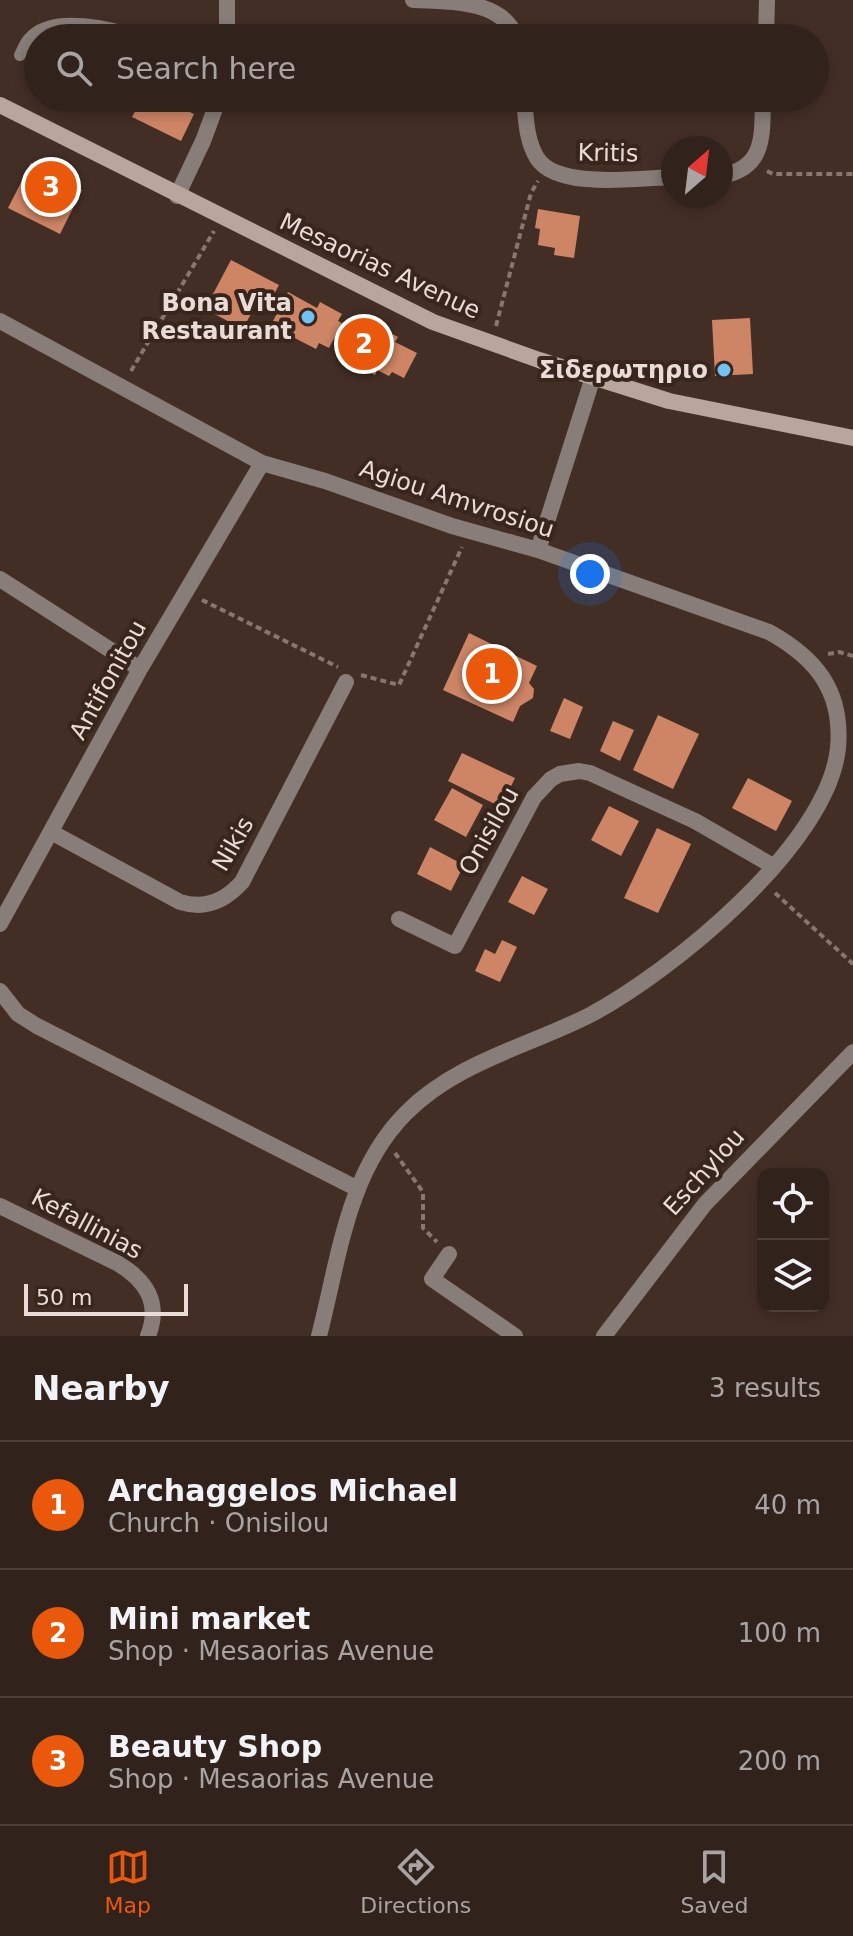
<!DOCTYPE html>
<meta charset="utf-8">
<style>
:root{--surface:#32221c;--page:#3d2f29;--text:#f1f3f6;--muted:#a8a4a3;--line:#4d3f3b;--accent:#ea580c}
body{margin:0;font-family:"DejaVu Sans",sans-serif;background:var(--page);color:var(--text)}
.controls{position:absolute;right:24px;bottom:24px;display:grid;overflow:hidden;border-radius:16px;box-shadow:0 4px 12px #0003}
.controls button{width:72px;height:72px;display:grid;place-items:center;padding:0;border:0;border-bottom:2px solid var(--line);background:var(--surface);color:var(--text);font:40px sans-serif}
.compass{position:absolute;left:661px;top:136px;width:72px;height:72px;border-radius:50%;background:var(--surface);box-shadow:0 4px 12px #0003;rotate:28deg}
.scale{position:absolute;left:24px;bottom:20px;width:164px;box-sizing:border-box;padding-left:8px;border:4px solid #e9dbd6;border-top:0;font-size:22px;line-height:28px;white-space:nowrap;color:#e9dbd6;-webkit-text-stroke:6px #38251c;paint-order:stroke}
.you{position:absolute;left:590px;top:574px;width:28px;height:28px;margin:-20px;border:6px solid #fff;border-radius:50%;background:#1a73e8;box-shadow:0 0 0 12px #1a73e833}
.badge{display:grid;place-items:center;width:52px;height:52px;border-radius:50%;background:var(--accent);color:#fff;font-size:26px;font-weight:700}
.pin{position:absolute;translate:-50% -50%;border:4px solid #fff;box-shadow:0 2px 8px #0006}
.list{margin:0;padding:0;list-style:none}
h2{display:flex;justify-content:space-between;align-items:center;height:104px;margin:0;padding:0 32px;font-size:34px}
h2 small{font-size:26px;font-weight:400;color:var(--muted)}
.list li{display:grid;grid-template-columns:52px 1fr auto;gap:24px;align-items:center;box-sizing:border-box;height:128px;padding:0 32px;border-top:2px solid var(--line)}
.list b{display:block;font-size:30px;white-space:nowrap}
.list p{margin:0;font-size:26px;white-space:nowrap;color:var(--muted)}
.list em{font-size:26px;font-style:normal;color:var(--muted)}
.icon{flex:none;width:44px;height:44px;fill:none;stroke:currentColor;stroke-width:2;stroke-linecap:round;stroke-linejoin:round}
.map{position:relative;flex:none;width:853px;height:1336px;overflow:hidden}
.search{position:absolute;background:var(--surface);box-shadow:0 4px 12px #0003;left:24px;right:24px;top:24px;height:88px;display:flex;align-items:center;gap:20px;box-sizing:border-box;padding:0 28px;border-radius:44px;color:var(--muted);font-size:30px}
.sheet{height:488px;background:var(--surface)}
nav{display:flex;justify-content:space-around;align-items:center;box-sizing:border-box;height:112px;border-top:2px solid var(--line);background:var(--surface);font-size:22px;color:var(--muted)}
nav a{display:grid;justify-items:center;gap:4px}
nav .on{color:var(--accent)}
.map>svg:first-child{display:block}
.building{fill:#ce8565}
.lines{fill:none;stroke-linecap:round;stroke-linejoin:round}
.path{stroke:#88766f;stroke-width:4;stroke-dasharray:6 4;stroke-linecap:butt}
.lane{stroke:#887d78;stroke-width:12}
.street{stroke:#887d78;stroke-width:16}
.secondary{stroke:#b7a59e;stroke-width:16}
.poi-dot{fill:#70c2f4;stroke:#38251c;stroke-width:3}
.labels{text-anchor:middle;stroke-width:8;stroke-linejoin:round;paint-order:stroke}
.street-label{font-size:24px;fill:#e9dbd6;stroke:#38251c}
.poi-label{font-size:24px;font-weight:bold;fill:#e9dbd6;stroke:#38251c;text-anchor:end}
</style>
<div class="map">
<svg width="853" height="1336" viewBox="0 0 853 1336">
<rect width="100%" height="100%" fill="#432e26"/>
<path class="building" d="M62,98H98L91,112Z
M131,98H160L194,114L181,141L132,117L140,102Z
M31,163L82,190L60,234L8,208Z
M538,209L580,216L574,258L554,255L555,248L538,245L540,229L535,228Z
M231,260L279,285L265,311L255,306L243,329L205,309Z
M288,292L317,308L320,302L342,314L338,321L342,323L329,348L319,343L316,349L283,332L285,328L273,321Z
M750,318L753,374L715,376L712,320Z
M375,325L398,337L395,342L417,353L404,378L392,372L389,376L377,370L375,375L349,362L352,356L337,348L347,328L357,334L360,328L370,334Z
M469,633L537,666L529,683L534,689L533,698L520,706L513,722L443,690Z
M564,698L583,707L570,739L550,731Z
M658,715L699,734L673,789L633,770Z
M613,721L634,730L620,761L600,751Z
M462,753L515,778L501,807L448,781Z
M748,778L792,801L776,831L732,808Z
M452,788L483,805L466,837L434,820Z
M609,806L639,821L621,856L591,840Z
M657,828L691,844L658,913L624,898Z
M430,847L464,865L451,891L417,874Z
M522,876L548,889L534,915L508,902Z
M502,940L517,947L500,982L475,971L485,949L495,954Z"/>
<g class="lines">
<path class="path" d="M767,171L773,174H853
M496,326L531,193L538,181
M131,371L214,231
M202,600L338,667
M828,654L839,652L853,656
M361,675L399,685L462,547
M775,893L853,964
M395,1153L423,1192V1228L437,1242"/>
<path class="lane" d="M20,55C23,50 25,43 29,39C52,11 115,28 143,38"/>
<path class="street" d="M413,0C449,1 504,0 516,38
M227,38V0
M766,38L767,0
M524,98C526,118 526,140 537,158C557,190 639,178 673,177
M721,176C766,168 762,135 763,98
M177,196L203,141L219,98
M0,321L262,463L325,481L452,526L538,550L769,632C816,658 843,691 838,748C828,845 671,972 590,1015C527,1047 456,1062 405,1114C347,1173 339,1259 319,1336
M538,550L593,377
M0,579L140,669
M51,832L180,902C205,910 225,901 242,882L346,682
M399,919L455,946L534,797L551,779L560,774L579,771L590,773L695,821L773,866
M0,924L140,669L262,463
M0,991L18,1014L37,1026L356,1188
M0,1206L117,1263C146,1280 161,1303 148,1336
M449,1254L432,1279L515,1336
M604,1336L705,1204L853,1052"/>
<path class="secondary" d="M0,105L433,322L539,360L669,401L853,438"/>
</g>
<g class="poi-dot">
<circle cx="308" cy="317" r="8"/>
<circle cx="724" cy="370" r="8"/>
</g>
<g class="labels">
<g class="street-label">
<text transform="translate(608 153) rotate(1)" y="8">Kritis</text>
<text transform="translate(380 266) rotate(25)" y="8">Mesaorias Avenue</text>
<text transform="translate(457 499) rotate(18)" y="8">Agiou Amvrosiou</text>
<text transform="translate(108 680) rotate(-61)" y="8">Antifonitou</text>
<text transform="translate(489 831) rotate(-61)" y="8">Onisilou</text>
<text transform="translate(233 844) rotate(-60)" y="8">Nikis</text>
<text transform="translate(704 1172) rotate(-48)" y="8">Eschylou</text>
<text transform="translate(87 1224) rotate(28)" y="8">Kefallinias</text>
</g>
<g class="poi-label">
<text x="292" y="311">Bona Vita<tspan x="292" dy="28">Restaurant</tspan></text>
<text x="708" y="378">Σιδερωτηριο</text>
</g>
</g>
</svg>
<div class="controls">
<button><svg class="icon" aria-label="locate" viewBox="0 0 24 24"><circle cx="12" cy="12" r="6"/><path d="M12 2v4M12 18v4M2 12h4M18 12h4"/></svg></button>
<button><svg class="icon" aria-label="layers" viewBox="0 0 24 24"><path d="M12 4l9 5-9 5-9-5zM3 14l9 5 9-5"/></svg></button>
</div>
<svg class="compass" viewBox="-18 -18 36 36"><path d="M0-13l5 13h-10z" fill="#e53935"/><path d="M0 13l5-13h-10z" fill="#a8a4a3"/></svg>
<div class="scale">50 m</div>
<div class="you"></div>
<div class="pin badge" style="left:492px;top:674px">1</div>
<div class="pin badge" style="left:364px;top:344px">2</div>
<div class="pin badge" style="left:51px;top:187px">3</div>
<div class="search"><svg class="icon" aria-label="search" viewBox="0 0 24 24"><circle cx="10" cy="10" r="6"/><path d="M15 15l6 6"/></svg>Search here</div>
</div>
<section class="sheet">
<h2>Nearby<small>3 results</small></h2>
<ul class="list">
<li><span class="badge">1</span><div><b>Archaggelos Michael</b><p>Church · Onisilou</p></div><em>40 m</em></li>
<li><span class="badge">2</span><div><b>Mini market</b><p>Shop · Mesaorias Avenue</p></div><em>100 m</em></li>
<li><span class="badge">3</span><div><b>Beauty Shop</b><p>Shop · Mesaorias Avenue</p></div><em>200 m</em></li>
</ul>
</section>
<nav>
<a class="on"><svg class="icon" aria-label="map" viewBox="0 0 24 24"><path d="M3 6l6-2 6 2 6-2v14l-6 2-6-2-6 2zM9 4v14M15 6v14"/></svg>Map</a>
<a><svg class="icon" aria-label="directions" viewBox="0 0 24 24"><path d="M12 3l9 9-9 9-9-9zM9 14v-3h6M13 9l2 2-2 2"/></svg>Directions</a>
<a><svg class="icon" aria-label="saved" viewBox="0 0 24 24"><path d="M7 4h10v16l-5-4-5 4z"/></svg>Saved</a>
</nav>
